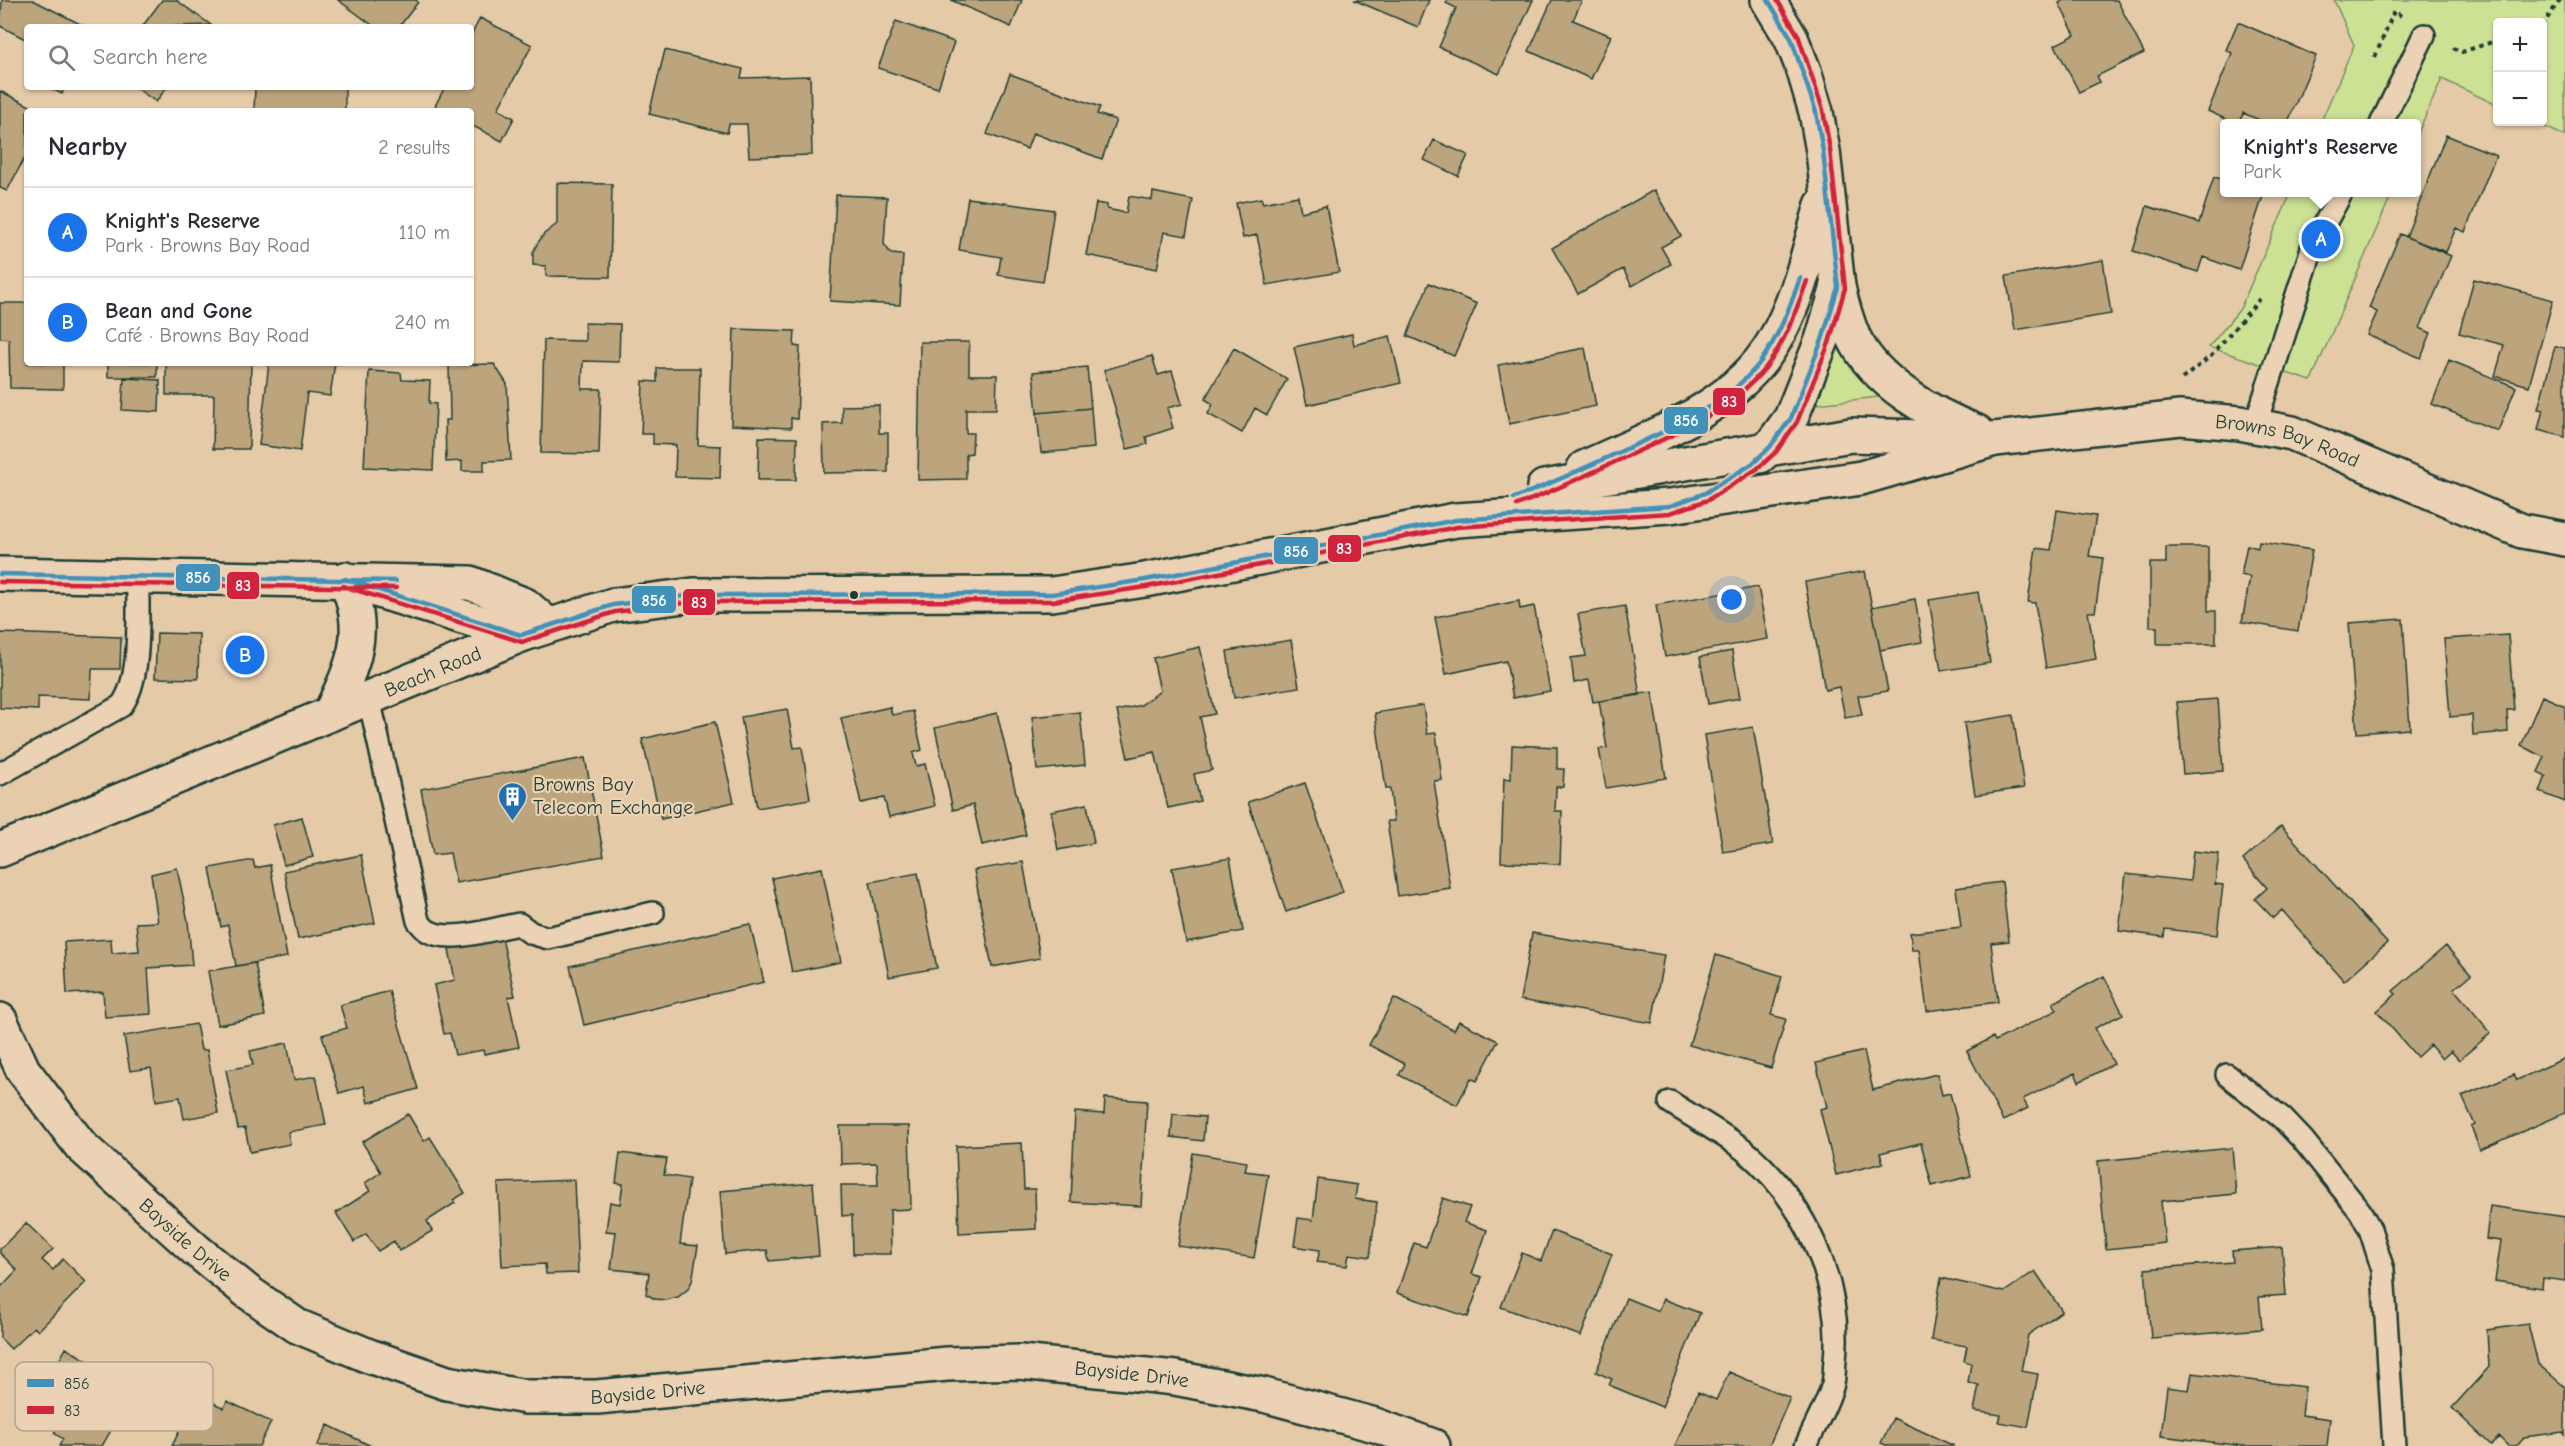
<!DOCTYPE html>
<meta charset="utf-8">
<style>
:root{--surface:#fff;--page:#f2f2f3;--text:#2b2b33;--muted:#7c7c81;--line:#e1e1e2;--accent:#1a73e8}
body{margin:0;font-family:"Comic Neue",sans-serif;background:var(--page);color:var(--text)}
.controls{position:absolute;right:18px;top:18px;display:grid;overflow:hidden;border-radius:6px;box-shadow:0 2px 4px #0004}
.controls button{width:54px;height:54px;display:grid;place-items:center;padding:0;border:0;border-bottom:2px solid var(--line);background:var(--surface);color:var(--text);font:30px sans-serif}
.you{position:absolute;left:1732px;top:600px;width:21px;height:21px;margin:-15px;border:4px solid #fff;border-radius:50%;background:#1a73e8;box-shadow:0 0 0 9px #1a73e833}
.badge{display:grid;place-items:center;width:39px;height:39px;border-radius:50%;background:var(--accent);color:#fff;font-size:20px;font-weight:700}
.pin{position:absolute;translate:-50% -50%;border:3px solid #fff;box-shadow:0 2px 6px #0006}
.popup{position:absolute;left:2220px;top:119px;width:201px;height:78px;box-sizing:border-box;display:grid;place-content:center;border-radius:6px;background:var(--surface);filter:drop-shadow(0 2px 4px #0005);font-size:20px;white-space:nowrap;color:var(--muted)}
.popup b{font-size:22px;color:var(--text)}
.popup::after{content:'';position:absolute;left:50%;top:100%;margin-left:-12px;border:12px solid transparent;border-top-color:var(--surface)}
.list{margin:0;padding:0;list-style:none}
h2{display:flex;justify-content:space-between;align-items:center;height:78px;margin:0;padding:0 24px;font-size:26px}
h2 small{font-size:20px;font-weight:400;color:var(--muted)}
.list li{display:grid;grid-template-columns:39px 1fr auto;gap:18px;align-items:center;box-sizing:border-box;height:90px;padding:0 24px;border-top:2px solid var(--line)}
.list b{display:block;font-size:22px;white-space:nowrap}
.list p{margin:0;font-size:20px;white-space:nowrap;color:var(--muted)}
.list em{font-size:20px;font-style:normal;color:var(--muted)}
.icon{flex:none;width:33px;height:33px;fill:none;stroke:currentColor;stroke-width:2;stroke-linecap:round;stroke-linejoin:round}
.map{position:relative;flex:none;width:2565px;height:1446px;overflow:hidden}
.search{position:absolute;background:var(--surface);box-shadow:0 2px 4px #0004;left:24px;top:24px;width:450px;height:66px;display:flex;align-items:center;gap:15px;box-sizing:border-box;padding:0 21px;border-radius:6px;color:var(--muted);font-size:22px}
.panel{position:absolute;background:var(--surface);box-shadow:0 2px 4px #0004;left:24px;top:108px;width:450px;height:258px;border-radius:6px}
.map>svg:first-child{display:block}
.green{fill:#cde195;stroke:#768f64;stroke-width:1.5}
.building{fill:#bca57d;stroke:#1f3d34;stroke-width:1.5}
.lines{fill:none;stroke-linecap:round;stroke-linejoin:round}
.lane-casing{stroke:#1f3d34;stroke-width:26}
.street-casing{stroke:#1f3d34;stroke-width:38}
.secondary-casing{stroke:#1f3d34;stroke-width:38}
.path{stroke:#1f3d34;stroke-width:4;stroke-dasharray:4.5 4.5;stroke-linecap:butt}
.lane{stroke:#ecd2b4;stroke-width:21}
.street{stroke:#ecd2b4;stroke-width:33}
.secondary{stroke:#ecd2b4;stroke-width:33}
.bus-1-casing{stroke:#ecd2b4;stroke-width:9}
.bus-2-casing{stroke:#ecd2b4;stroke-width:9}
.bus-1{stroke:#4291bb;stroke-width:4.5}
.bus-2{stroke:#d1223e;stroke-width:4.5}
.bus-dot{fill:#1f3d34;stroke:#ecd2b4;stroke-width:2}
.labels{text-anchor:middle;stroke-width:4.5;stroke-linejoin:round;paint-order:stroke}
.street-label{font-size:20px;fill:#1f3d34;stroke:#ecd2b4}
.poi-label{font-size:20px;fill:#1f3d34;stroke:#ecd2b4;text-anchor:start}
.key{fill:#ecd2b4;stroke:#aea58e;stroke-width:1.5}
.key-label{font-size:16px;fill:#1f3d34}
.line-badge{stroke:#ecd2b4;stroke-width:2}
.badge-label{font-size:16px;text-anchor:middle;font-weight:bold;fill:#fff}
</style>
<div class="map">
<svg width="2565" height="1446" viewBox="0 0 2565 1446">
<rect width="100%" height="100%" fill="#e5caa7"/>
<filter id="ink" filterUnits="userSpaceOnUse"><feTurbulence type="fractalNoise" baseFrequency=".0167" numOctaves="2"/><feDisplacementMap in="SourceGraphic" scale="12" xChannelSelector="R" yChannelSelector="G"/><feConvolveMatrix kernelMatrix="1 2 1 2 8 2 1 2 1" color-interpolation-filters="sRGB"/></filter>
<g filter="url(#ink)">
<path class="green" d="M2334,0H2565V136L2534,122H2542V22H2498L2497,105L2442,79L2417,135V124H2320L2354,45Z
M2291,193H2392L2311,381L2209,347L2240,309Z
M1839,341L1883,391L1878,397L1817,404L1812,402Z"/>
<path class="building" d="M2,0H33L86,27H27V40L0,26Z
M162,0H176L211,25L142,27Z
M338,0H416L418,2L399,27H375Z
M951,0H1022L1011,27Z
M1354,0H1429L1418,27Z
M1448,0H1533L1499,74L1439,47L1456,8L1446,3Z
M1552,0H1582L1573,20L1611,36L1591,79L1529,51Z
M2064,0H2117L2144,53L2097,76L2100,82L2079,92L2055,45L2075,35L2059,3Z
M480,18L532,45L498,109L514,118L502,141L471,125V111H445L435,106L445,87H471V36Z
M896,21L954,42L938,88L878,68Z
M2238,22L2316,56L2287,124H2269L2243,113L2239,124H2236L2208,111L2232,53L2226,50Z
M665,50L743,69L741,78L810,76L812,155L749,157L747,124H729L727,133L649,114Z
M1010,74L1100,107L1097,114L1116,120L1102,159L1033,133L1027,149L987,134Z
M48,87H65L62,94Z
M135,87H167L156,102Z
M255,87H345V111H254Z
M0,91L40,111H27V153L7,191L0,188Z
M2446,135L2496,155L2465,232L2456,228L2446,252L2406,237Z
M1434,140L1468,155L1458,176L1424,160Z
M2214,177L2225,180V192L2264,193L2239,270L2203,257L2198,272L2133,251L2147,206L2199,223Z
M557,183L612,184L610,277L546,276V266L533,265V253L537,244L544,234L557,224Z
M1654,190L1681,236L1661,247L1671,264L1632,286L1623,269L1578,294L1552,248Z
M1153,192L1193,200L1186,236L1164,232L1157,269L1086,255L1096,203L1107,205V209L1126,213L1129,196L1152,200Z
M836,195L887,197L884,244L891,254L903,255L900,305L830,301Z
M1298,196L1301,212L1326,206L1339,272L1267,285L1257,235L1243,238L1236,203L1261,198L1263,203Z
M968,198L1054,210L1043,282L998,275L1001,257L959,250Z
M2400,234L2451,256L2420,328L2431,333L2421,358L2367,335L2377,312L2369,308Z
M2103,260L2111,314L2015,330L2006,276Z
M2474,279L2553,300L2529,386L2495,376L2504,345L2459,333Z
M1429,283L1477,304L1454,356L1407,336Z
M0,303H27V363H63V389L10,388L9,339L0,338Z
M585,323L620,324L619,362L583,361L582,389H601L599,454L541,453L544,340L585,341Z
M734,329L795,331L794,346L800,347L797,419L791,418V428L731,425Z
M1352,334L1354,345L1390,336L1401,383L1307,405L1294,347Z
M920,342H969V375H997L996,409H966V433H973L972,453L966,454V479L918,480Z
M2555,346L2565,348V437L2538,430L2543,410L2538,409Z
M1234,348L1287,379L1267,415L1255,408L1242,433L1208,414L1213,404L1205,399Z
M1585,348L1596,406L1509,424L1498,365Z
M1152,356L1158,375L1172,371L1182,404L1167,408L1173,428L1146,437L1148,444L1127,449L1104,370Z
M2449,360L2516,387L2498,431L2432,404Z
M108,363H157V377H108Z
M166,363H251L249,449H213L214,395H166Z
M269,363H335L330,396L307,393L300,451L259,445Z
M494,364L507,384L511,460L484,461V471H462V461L446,462L445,420H450L449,365Z
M1087,367L1091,408L1037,413L1033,372Z
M657,368H700L698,445L721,446L720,478L675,477L676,445L653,444V434H641L643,381L657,382Z
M369,371L401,373L402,380L430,381L429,403L436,404L433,470L364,467Z
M124,378L160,380L159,412L122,410Z
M879,405V433H888V472L824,473L823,424L842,423V406Z
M1091,408L1094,448L1041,453L1037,413Z
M759,437L797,438L796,480H758Z
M2057,510L2096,516L2089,556L2103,558L2095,612H2088L2096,659L2046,668L2035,603L2028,602L2036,548L2051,550Z
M2259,542L2312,550L2298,631L2242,622L2250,577L2241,575L2247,545L2258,548Z
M2166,547H2208V611H2216V644H2157V627H2150V563H2166Z
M1865,571L1888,691L1858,696L1862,715L1845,718L1839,687L1825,690L1805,582Z
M1758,587L1768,639L1665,657L1656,605Z
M1978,592L1990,663L1941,671L1929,600Z
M1915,599L1922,642L1880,650L1872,607Z
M1519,601L1520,609L1534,606L1550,691L1513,698L1506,661L1446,674L1435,617Z
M1625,606L1640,695L1593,702L1589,680L1574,683L1571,658L1586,656L1578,614Z
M2403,619L2410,729L2357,733L2349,623Z
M0,633L121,637L120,669H92L91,699L38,697V710L0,708Z
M157,633L199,634L198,679L155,678Z
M2508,635L2514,710H2507L2508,732L2473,735L2472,715L2450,717L2444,639Z
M1291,640L1299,687L1234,698L1227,651Z
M253,643L258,659L238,667L232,651Z
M1200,647L1215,714L1200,717L1212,770L1194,774L1200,801L1168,808L1155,752L1128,758L1117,711L1141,705L1160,691L1153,658Z
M1732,651L1740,698L1708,704L1700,657Z
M1652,692L1666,778L1606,788L1599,749L1607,748L1599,701Z
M2542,696L2565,706V802L2540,792L2546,776L2538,772L2545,757L2521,746Z
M2218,699L2223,771L2183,774L2177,702Z
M1423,705L1427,734L1436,733L1442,780L1434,781L1450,888L1398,896L1387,821H1394L1390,789H1386L1375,713Z
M890,707L892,715L913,711L922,750L913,753L916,766L925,764L935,806L889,817L884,798L861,803L841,718Z
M787,709L794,748L802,747L810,799L757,808L741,717Z
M1080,712L1085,765L1037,770L1032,717Z
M997,713L1026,835L982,845L973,805L953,810L935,728Z
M2013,715L2024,788L1975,795L1964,723Z
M715,722L734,802L661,819L642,739Z
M1753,727L1773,844L1723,852L1704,735Z
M1512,745L1557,747V769H1564L1563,787H1556L1555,811H1562L1560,864L1501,862L1504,778L1511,779Z
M585,758L604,856L456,883L450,853L433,855L421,789Z
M1305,783L1343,892L1286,912L1248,802Z
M1087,804L1094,843L1058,850L1051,811Z
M302,817L313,857L284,865L273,825Z
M2281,826L2387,943L2344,981L2282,910L2273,918L2255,899L2267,888L2243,860Z
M2193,851L2219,854L2215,884L2223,885L2217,935L2165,929L2164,937L2119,931L2126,874L2190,881Z
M361,855L375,923L298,939L284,871Z
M1230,858L1243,931L1186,942L1172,868Z
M253,860L255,868L270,865L287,957L236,966L228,925L221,927L210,868Z
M1023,862L1040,958L992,967L974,870Z
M177,868L188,921L192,965L148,968L151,1014L105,1017L103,992L67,994L64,942L111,939L112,953L139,951L136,923L158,922L151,874Z
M822,868L841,962L792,972L772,878Z
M918,873L937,968L889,977L870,882Z
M2002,882L2009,941L1991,943L1998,1002L1927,1011L1919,950H1912L1910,933L1961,927L1956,888Z
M750,924L764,982L584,1025L570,966Z
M1532,933L1664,955L1652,1023L1520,1000Z
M502,938L515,996L508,997L519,1047L484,1054L483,1050L455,1055L450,1033L444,1034L434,985L455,980L449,949Z
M2446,946L2471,975L2454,989L2491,1033L2459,1060L2451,1051L2442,1059L2430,1045L2417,1057L2377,1011L2396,994L2393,991Z
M1716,955L1782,976L1771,1015L1786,1019L1771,1068L1689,1045Z
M255,963L265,1016L218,1025L208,971Z
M2104,976L2123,1014L2095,1028L2114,1064L2079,1082L2075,1073L2023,1099L2028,1108L2003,1121L1967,1051L1993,1037L1995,1041L2057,1010L2053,1003Z
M389,991L418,1089L368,1103L364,1086L339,1093L322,1035L347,1028L340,1005Z
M1394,998L1454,1030L1459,1021L1498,1041L1477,1081L1471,1078L1457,1105L1399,1075L1405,1064L1369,1045Z
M196,1024L201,1050H207L218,1113L184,1119L180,1097L156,1101L151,1068L130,1071L124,1036Z
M287,1043L294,1080L316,1076L326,1125L288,1132L290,1144L250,1152L245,1128L238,1129L226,1070L253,1065L250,1051Z
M1864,1051L1873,1090L1937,1074L1942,1095L1950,1093L1971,1176L1932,1186L1921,1143L1880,1153L1883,1163L1836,1175L1820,1109L1827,1107L1816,1063Z
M2565,1058V1113L2480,1150L2471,1127L2475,1125L2462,1096L2514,1074L2517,1080Z
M1105,1098L1147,1101L1141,1206L1071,1202L1075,1112L1104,1114Z
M408,1114L424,1141L430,1137L465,1193L453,1200L455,1203L427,1221L432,1231L399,1251L394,1241L378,1251L366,1234L354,1242L336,1213L370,1191L365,1183L381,1172L362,1142Z
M1173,1114L1205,1117L1203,1141L1171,1137Z
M840,1126H909L911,1209L890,1210L891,1254H853L852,1215L842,1216L841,1185H878L877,1163L841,1164Z
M1022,1143L1024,1189H1035L1036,1229L959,1233L956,1146Z
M2232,1148L2236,1194L2161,1201L2165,1243L2106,1249L2098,1161Z
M620,1153L667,1159L664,1175L689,1179L680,1244L698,1246L692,1281L688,1289L678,1297L666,1300L655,1299L646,1294L649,1273L611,1269L616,1232L606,1231L610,1202L620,1204L623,1184L616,1183Z
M1193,1153L1247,1162L1245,1171L1268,1174L1254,1258L1178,1246Z
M1318,1179L1357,1185L1355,1199L1377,1202L1370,1257L1349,1254L1347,1266L1317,1262L1320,1250L1294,1246L1298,1218L1313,1220Z
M574,1180L578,1273L546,1274L545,1264L502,1266L498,1183Z
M813,1183L819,1256L769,1261L767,1250L725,1254L720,1191Z
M1443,1198L1470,1207L1464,1222L1487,1230L1472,1274L1482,1277L1468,1317L1397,1293L1414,1243L1426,1247Z
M2490,1206L2565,1217V1281L2543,1278L2542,1288L2495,1281L2501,1241L2486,1239Z
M26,1223L53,1249L42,1260L53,1270L63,1259L86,1282L38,1331L34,1327L11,1349L0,1338V1288L17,1270L0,1253V1249Z
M1552,1231L1612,1254L1581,1336L1501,1307L1522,1253L1541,1261Z
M2282,1247L2286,1295L2259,1297L2262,1329L2151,1338L2145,1269L2233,1262L2232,1251Z
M2035,1271L2062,1311L2028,1335L2021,1371L2038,1374L2028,1427L1999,1422L2001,1415L1974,1411L1979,1385L1968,1383L1971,1363L1964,1361L1967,1346L1931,1340L1941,1278L2004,1292Z
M1626,1298L1658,1311L1663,1299L1700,1313L1662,1407L1609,1385L1612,1379L1596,1372Z
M2528,1324L2538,1364L2565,1387V1435L2563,1432L2524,1437L2516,1446H2508L2499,1437L2491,1445L2452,1408L2489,1367L2487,1330Z
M66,1348L102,1369L100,1373L133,1392L102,1446H59L63,1439L54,1433L59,1425L41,1415L58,1385L49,1379Z
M1729,1372L1790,1398L1769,1446H1675L1698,1392L1716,1400Z
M2192,1373L2305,1387L2302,1415L2330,1419L2327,1446H2243L2161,1436L2167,1387L2189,1390Z
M197,1395L224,1408L227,1401L271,1422L259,1446H172Z
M1893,1418L1954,1446H1888L1881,1443Z
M328,1425L371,1446H317Z"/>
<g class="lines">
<defs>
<path id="lane" d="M2381,124L2424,35
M2255,426L2313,245L2342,192
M369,698L418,921C421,924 424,929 428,931C450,944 495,928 519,924L531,933L548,938L653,913
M0,774L121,706C143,679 137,612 138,577
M2227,1075L2282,1118L2303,1140L2360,1211L2370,1229L2383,1270L2394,1446
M1670,1102C1693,1117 1720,1132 1743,1149C1804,1199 1843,1282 1835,1360C1834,1369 1835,1379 1832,1387C1826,1407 1814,1427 1806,1446"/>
<g id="street">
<path id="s1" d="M0,1020L23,1070L81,1146L196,1250L248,1292L297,1326L369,1356L447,1383L526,1397H597L947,1364L1020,1362L1175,1378L1264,1395L1375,1425L1433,1446"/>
</g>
<g id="secondary">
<path d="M1838,287C1842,304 1846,320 1853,336C1875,383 1931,414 1977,432"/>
<path d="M1760,456L1770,447L1791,418L1822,340L1838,287L1823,151L1816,112L1804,71L1791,38L1768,0"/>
<path d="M1584,468C1650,437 1734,409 1773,343C1798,302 1809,250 1822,205"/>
<path id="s2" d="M1544,487L1851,435L1995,439L2180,418L2240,423L2292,433L2522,531L2565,539"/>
<path d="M0,574L470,583L525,605L548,625"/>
<path d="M379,591L521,635"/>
<path d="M330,714C353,666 370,631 345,579"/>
<path id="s3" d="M0,850L521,635L613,605L693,595L1052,594L1145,580L1456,520L1670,506L1861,478L1995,439"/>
</g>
</defs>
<use href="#lane" class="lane-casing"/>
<use href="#street" class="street-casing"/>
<use href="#secondary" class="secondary-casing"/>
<path class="path" d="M2542,26L2560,0
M2453,48L2462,52L2498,40
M2375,57L2394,11L2401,16
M2182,379L2211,356L2262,296"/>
<use href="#lane" class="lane"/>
<use href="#street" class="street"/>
<use href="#secondary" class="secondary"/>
<defs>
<path id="bus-1" d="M1514,498C1548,485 1582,469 1615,454C1667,430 1725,408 1761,361C1779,336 1790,307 1800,278
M0,574L396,581
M345,579L521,635L613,605L693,595L1052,594L1145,580L1456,520L1670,506L1705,493L1752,464L1770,447L1791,418L1822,340L1838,287L1823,151L1816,112L1791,38L1768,0"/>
<path id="bus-2" d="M1517,505C1551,492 1584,476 1617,461C1670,436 1728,414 1766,367C1786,341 1796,310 1807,281
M0,582L396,588
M343,586L522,642L615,612L693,602L1053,601L1146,587L1457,527L1670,513L1708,500L1757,469L1776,452L1797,422L1829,343L1845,288L1830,150L1823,110L1798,35L1777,0"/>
</defs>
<use href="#bus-1" class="bus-1-casing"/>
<use href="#bus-2" class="bus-2-casing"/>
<use href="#bus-1" class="bus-1"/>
<use href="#bus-2" class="bus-2"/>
</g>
</g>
<defs>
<symbol id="building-pin" viewBox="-11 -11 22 30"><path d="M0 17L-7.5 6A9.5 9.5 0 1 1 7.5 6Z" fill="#1f6fb2" stroke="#ecd2b4"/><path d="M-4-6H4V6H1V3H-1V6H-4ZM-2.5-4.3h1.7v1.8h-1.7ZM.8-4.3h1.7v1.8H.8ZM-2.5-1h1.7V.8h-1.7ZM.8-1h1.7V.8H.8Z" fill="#fff"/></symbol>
</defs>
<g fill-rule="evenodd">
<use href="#building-pin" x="496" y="780" width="33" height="45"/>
</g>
<circle class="bus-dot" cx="854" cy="595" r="5"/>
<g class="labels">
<g class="street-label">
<text dy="7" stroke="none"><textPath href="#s2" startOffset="752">Browns Bay Road</textPath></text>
<text dy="7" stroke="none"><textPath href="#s3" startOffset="468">Beach Road</textPath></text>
<text dy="7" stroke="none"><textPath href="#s1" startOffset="291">Bayside Drive</textPath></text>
<text dy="7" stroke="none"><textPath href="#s1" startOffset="1281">Bayside Drive</textPath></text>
<text dy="7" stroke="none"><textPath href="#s1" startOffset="795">Bayside Drive</textPath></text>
</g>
<g class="poi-label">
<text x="533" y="791">Browns Bay<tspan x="533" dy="23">Telecom Exchange</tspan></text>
</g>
</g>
<rect x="15" y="1362" width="198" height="69" rx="9" class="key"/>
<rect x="27" y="1379" width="27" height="8" fill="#4291bb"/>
<rect x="27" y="1406" width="27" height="8" fill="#d1223e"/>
<g class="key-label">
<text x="64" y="1389">856</text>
<text x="64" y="1416">83</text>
</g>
<g class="line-badge">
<rect x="1712" y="387" width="34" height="29" rx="6" fill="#d1223e"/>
<rect x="1663" y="406" width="46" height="29" rx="6" fill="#4291bb"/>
<rect x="1327" y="534" width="35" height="29" rx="6" fill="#d1223e"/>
<rect x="1273" y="536" width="46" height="29" rx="6" fill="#4291bb"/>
<rect x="175" y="563" width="46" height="29" rx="6" fill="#4291bb"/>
<rect x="226" y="571" width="34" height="29" rx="6" fill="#d1223e"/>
<rect x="631" y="585" width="46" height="29" rx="6" fill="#4291bb"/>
<rect x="682" y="588" width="34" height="28" rx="6" fill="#d1223e"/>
</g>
<g class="badge-label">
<text x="1729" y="407">83</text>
<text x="1686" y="426">856</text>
<text x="1344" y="554">83</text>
<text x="1296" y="557">856</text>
<text x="198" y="583">856</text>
<text x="243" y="591">83</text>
<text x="654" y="606">856</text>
<text x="699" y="608">83</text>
</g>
</svg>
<div class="controls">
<button>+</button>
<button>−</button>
</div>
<div class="you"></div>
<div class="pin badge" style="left:2321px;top:239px">A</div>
<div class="popup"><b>Knight's Reserve</b>Park</div>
<div class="pin badge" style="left:245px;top:655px">B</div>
<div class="search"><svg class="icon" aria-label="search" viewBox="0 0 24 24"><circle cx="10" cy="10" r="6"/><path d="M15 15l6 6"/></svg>Search here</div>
<section class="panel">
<h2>Nearby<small>2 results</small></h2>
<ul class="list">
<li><span class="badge">A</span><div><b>Knight's Reserve</b><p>Park · Browns Bay Road</p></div><em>110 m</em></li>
<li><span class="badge">B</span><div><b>Bean and Gone</b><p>Café · Browns Bay Road</p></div><em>240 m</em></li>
</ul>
</section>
</div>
